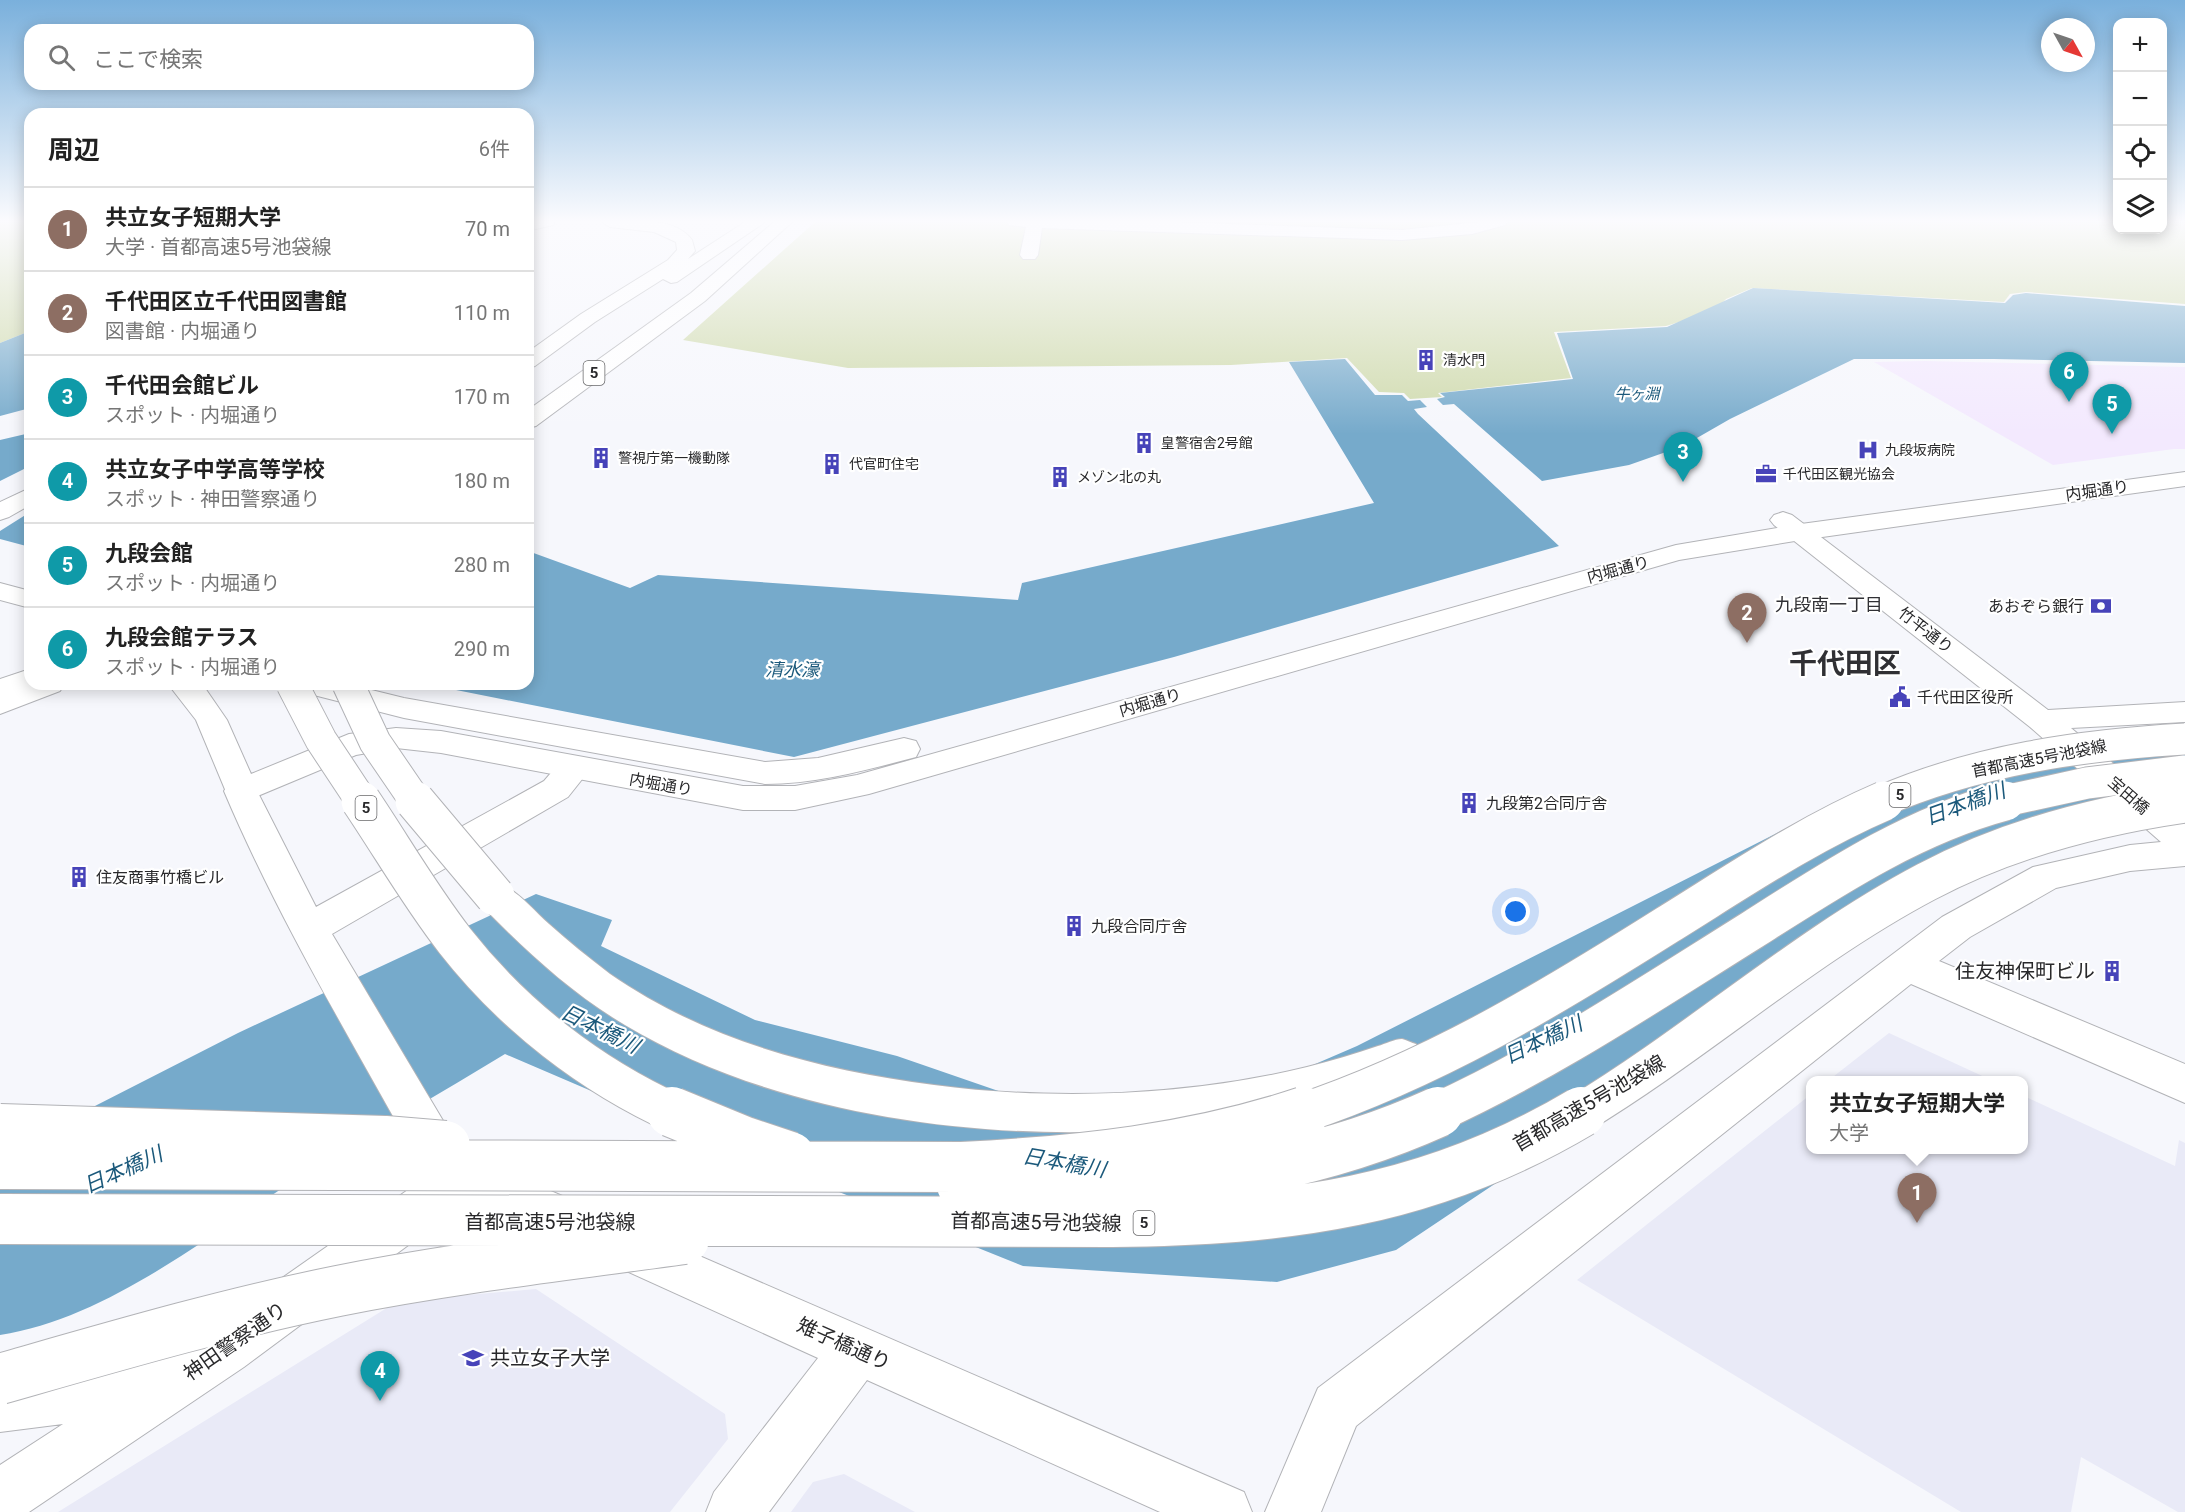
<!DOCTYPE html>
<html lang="ja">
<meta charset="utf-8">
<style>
:root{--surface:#fff;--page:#f2f2f2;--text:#222;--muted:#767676;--line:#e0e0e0;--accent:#4743b9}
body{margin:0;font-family:Roboto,"Noto Sans JP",sans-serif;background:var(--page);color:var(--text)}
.controls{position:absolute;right:18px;top:18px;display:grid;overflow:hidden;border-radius:12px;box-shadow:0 3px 15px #0003}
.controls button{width:54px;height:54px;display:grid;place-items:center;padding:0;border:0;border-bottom:2px solid var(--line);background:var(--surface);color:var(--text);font:30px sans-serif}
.compass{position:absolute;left:2041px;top:18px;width:54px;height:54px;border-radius:50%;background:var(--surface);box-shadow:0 3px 15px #0003;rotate:130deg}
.you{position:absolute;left:1516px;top:912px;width:21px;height:21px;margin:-15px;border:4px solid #fff;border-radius:50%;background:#1a73e8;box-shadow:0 0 0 9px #1a73e833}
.badge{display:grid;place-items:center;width:39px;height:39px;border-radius:50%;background:var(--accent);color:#fff;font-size:20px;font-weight:700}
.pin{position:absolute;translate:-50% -50px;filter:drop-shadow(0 2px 3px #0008)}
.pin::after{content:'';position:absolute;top:32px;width:21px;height:18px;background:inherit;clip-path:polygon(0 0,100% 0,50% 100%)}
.popup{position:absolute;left:1806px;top:1076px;width:222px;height:78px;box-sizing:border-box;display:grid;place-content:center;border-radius:12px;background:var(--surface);filter:drop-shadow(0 2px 4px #0005);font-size:20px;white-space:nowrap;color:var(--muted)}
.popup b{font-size:22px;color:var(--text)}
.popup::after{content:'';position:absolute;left:50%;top:100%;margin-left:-12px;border:12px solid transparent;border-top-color:var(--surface)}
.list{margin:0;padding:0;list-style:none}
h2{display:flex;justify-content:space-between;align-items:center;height:78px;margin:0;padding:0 24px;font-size:26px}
h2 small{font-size:20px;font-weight:400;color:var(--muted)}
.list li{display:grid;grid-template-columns:39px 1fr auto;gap:18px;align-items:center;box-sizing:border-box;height:84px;padding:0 24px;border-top:2px solid var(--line)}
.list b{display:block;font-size:22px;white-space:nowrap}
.list p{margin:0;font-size:20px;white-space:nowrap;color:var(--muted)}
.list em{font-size:20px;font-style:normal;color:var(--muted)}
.icon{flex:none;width:33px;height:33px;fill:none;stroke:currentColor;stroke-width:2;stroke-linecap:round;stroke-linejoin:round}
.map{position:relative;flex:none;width:2185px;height:1512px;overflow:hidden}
.search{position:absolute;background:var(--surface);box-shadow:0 3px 15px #0003;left:24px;top:24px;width:510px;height:66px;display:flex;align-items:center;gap:15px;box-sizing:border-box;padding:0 21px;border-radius:18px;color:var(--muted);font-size:22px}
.panel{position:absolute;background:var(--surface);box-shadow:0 3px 15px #0003;left:24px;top:108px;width:510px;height:582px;border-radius:18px}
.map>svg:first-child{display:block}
.commercial{fill:#f3e9fe}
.built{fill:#e9eaf7}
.green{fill:#cfdaac}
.water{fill:#76aacb}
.pier{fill:#f6f7fc}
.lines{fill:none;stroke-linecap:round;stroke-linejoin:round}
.minor-casing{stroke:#b2b3b7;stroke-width:2}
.major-casing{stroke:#b2b3b7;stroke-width:2}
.highway-casing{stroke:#b2b3b7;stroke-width:2}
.minor{fill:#fff;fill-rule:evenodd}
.major{fill:#fff;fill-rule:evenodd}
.highway{fill:#fff;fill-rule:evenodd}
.highway-bridge-far2-casing{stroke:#b2b3b7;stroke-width:33;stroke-linecap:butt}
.highway-bridge-far1-casing{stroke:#b2b3b7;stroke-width:41;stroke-linecap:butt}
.highway-bridge-casing{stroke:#b2b3b7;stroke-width:52;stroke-linecap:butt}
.highway-bridge-far2{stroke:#fff;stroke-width:31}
.highway-bridge-far1{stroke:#fff;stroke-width:39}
.highway-bridge{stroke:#fff;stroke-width:50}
.labels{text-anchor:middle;stroke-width:4.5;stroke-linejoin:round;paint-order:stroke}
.far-poi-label{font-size:14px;fill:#29292b;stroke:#fff;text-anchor:start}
.shield{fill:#fff;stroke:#69696b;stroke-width:1.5}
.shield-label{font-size:15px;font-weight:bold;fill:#29292b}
.far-water-label{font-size:15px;font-style:italic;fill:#1b597b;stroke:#fff}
.street-label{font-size:16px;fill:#29292b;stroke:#fff}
.poi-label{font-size:16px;fill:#29292b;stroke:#fff;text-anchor:start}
.neighbourhood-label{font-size:18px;fill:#303034;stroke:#fff}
.water-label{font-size:18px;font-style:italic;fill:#1b597b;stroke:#fff}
.near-poi-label{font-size:20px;fill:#29292b;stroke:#fff;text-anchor:end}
.near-street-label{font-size:20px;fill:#29292b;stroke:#fff}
.near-water-label{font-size:21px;font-style:italic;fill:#1b597b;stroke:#fff}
.town-label{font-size:28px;font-weight:bold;fill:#303034;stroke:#fff}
</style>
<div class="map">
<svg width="2185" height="1512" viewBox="0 0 2185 1512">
<rect width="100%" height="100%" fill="#f6f7fc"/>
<path class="commercial" d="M1925,361L2185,367V449H2174L2053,465L1874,362Z"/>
<path class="built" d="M1889,1033L1991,1080H1829Z
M1810,1095V1150H2024V1096L2175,1166L2179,1140L2185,1143V1512H2178L2081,1457L2071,1512H1961L1577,1280Z
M536,1289L725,1414L728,1439L670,1512H58L398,1301Z
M844,1474L915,1512H791L813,1482Z"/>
<path class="green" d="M0,222H30V331L0,343Z
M815,222H2117L2118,230H2162L2163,222H2185V304L2026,292L2010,294L2004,302L1752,288L1726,299L1715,311L1666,326L1554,332L1571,378L1438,393L1442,397L1410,399L1404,393L1379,392L1347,358L1231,365L848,368L683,340Z"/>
<path class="water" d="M1753,288L2005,303L2013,295L2026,293L2185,306V363L1994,359H1854L1730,419L1683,446L1629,465L1542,481L1454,404L1443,405L1437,399L1445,397L1440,393L1573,379L1557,333L1667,327Z
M30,331V408L0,416V343Z
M1345,359L1375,395H1402L1408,401L1420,400L1427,407L1414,409L1418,414L1559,546L1174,657L794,757L426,684H528V551L630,588L658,575L1018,600L1022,583L1374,503L1289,362Z
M30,433V547L0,539V531L27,514L0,510V440Z
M2185,732V815L2040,844L1894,917L1396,1250L1277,1282L1023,1266L645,1114L505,1054C441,1093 376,1130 312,1169C218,1228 111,1318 0,1335V1105L93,1107L238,1033L536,894L612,920L601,946L755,1020L897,1056L1083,1120L1204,1112L1357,1046L1783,830L1934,772Z"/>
<path class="pier" d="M30,466V512L0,528L19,516L0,513V481Z"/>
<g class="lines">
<defs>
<path id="minor" d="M1007,222H1170L1402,230L1479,222H1507L1505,225L1472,234L1402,240L1042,228L1038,255L1035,259H1023L1020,255L1026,227L1009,225Z
M30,488V505L9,517L0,520V502Z
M1783,512L1792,515L2048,710L2185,702V722L2071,728L2185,824V866L2130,871L2056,888L1970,937L1939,961L2185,1064V1103L1911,984L1356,1426L1321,1512H1265L1318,1388L1942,917L2033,867L2130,845L2161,842L2030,727L1774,525L1770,520L1774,515Z
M30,669V684L41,685L0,700V679Z
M574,757L586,760L591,768L568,797L332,934L445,1124L481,1161L567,1198L574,1214L567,1230L550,1236L469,1200L244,1367L29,1512H0V1465L63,1424L0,1432V1378C62,1373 120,1360 179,1340L188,1344L432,1173L413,1152C347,1033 277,916 224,791L229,783L241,779L253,783L316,907L544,781L562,760Z
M628,1225L1244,1492L1252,1512H1160L867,1380L769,1512H706L714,1492L818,1358L611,1264L604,1248L611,1232Z"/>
<path id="major" d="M2185,472V486L1801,540L1679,560L869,794L795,810H743L441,753L396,748L356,755L241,803L229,799L196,720L168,684H201L205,688L227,720L251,774L349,734L396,728L441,731L743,786H795L857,775L1676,545L1801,524Z
M0,583L30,591V608L0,600Z
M294,684H347L404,698L765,762L818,758L904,738L916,741L920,749L916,757C866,770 817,784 765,784L404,718L298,691Z"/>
<path id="highway" d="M529,222H555L553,225L536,229L530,227Z
M602,222C629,222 674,215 692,240L695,251L688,259L745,222H765L677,282L671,283L663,279L595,322L535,366L528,368V352L581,314L668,260L677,250L676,242L654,232L610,227Z
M774,222H792L705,301L536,426L528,428V410L691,293Z
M30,681V684H64L60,691L0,714V693Z
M495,882C517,889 532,909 549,924C568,941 589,958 610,974C707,1041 819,1070 934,1085C1054,1101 1190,1096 1307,1067C1331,1061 1355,1054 1378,1046C1385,1044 1395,1039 1402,1039C1406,1040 1412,1043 1416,1044L1422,1057L1416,1070C1361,1089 1304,1108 1246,1118C1049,1151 799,1129 625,1025C571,993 525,950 482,906L476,896L482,886Z"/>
</defs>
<use href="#minor" class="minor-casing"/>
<use href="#major" class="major-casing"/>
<use href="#highway" class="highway-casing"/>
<use href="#minor" class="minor"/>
<use href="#major" class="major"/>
<use href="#highway" class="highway"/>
<defs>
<path id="highway-bridge-far2" d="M292,684L321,740L362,802
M348,684L375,742L416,802
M1880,802C1977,760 2081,745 2185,739
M2000,802L2087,783L2185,771"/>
<path id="highway-bridge-far1" d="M361,801C392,847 420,896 455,941C513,1015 590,1075 676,1114
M415,801L495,896
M1300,1114C1434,1069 1548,1000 1667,925C1738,881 1807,834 1884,801
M1434,1114C1546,1063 1648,995 1752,930C1832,879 1912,826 2005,801
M1579,1114C1698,1042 1803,947 1926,882C2007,839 2095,816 2185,803"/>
<path id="highway-bridge" d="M672,1112L745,1142L790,1157
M0,1129L385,1141L445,1146
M0,1164L962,1167C1079,1161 1193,1149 1304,1112
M962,1185C1127,1193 1285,1181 1438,1112
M0,1219L1112,1222C1286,1220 1428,1203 1581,1112
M0,1379C112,1347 224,1314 338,1291C453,1268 569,1255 684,1239"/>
</defs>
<use href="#highway-bridge-far2" class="highway-bridge-far2-casing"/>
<use href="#highway-bridge-far1" class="highway-bridge-far1-casing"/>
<use href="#highway-bridge" class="highway-bridge-casing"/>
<use href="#highway-bridge-far2" class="highway-bridge-far2"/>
<use href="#highway-bridge-far1" class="highway-bridge-far1"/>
<use href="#highway-bridge" class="highway-bridge"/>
</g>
<linearGradient id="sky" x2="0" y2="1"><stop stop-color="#7ab0dc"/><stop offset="0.51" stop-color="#fbfbfe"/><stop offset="1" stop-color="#fbfbfe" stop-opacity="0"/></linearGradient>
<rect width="2185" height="434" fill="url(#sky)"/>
<defs>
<symbol id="building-bare" viewBox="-9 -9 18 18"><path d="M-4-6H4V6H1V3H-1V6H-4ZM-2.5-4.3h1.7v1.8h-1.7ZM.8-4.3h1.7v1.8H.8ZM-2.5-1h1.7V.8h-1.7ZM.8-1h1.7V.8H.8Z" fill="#4743b9" stroke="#fff" stroke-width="2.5" paint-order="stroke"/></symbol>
<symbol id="hospital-bare" viewBox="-9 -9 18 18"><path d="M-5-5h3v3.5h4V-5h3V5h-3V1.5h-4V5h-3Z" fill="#4743b9" stroke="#fff" stroke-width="2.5" paint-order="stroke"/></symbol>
<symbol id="office-bare" viewBox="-9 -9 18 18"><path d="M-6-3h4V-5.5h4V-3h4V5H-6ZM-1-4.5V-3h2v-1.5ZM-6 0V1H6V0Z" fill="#4743b9" stroke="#fff" stroke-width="2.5" paint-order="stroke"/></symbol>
<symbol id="bank-bare" viewBox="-9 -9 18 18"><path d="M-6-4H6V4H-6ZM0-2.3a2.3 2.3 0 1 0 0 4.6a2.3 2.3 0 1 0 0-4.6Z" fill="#4743b9" stroke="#fff" stroke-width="2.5" paint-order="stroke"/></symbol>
<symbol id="civic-bare" viewBox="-9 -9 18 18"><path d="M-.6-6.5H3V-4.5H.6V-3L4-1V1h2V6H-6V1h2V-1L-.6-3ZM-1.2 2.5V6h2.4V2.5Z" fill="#4743b9" stroke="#fff" stroke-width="2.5" paint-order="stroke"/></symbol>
<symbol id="university-bare" viewBox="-9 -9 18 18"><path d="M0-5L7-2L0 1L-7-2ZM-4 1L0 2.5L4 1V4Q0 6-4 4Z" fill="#4743b9" stroke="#fff" stroke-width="2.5" paint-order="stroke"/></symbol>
</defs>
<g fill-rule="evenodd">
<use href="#building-bare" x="1411" y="345" width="30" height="30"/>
<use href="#building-bare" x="1129" y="428" width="30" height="30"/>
<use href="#hospital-bare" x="1853" y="435" width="30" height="30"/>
<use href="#building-bare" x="586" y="443" width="30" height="30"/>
<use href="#building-bare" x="817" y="449" width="30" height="30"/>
<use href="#office-bare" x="1751" y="459" width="30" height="30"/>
<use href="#building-bare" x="1045" y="462" width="30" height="30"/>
<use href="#bank-bare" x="2086" y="591" width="30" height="30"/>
<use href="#civic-bare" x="1885" y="682" width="30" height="30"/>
<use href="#building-bare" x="1454" y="788" width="30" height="30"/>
<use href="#building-bare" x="64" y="862" width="30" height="30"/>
<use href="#building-bare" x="1059" y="911" width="30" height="30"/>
<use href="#building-bare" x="2097" y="956" width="30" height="30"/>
<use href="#university-bare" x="458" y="1343" width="30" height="30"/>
</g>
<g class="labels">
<g class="far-poi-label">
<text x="1443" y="365">清水門</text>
<text x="1161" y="448">皇警宿舎2号館</text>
<text x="1885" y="455">九段坂病院</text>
<text x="618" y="463">警視庁第一機動隊</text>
<text x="849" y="469">代官町住宅</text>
<text x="1783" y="479">千代田区観光協会</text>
<text x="1077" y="482">メゾン北の丸</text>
</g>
<g class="shield">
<rect x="583.5" y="361" width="21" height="24" rx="4.5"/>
<rect x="1889.5" y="783" width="21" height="24" rx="4.5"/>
<rect x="355.5" y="796" width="21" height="24" rx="4.5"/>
<rect x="1133.5" y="1211" width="21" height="24" rx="4.5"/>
</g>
<g class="shield-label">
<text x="594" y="378">5</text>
<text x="1900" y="800">5</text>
<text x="366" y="813">5</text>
<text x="1144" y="1228">5</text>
</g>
<g class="far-water-label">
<text x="1637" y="399">牛ヶ淵</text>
</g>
<g class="street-label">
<text transform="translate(2097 490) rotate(-8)" y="6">内堀通り</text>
<text transform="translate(1618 569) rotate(-15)" y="6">内堀通り</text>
<text transform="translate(1926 630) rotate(38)" y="6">竹平通り</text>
<text transform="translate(1150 702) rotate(-16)" y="6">内堀通り</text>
<text transform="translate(2039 758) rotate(-11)" y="6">首都高速5号池袋線</text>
<text transform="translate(661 784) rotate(10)" y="6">内堀通り</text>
<text transform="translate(2129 795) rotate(41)" y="6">宝田橋</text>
</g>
<g class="poi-label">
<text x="2084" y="612" text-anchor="end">あおぞら銀行</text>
<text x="1917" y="703">千代田区役所</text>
<text x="1486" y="809">九段第2合同庁舎</text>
<text x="96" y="883">住友商事竹橋ビル</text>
<text x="1091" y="932">九段合同庁舎</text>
</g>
<g class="neighbourhood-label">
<text x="1829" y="611">九段南一丁目</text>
</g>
<g class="water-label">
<text x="792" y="676">清水濠</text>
</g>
<g class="near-poi-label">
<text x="2095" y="978">住友神保町ビル</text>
<text x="490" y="1365" text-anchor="start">共立女子大学</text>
</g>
<g class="near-street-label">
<text transform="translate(1589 1103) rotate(-30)" y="7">首都高速5号池袋線</text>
<text x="550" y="1229">首都高速5号池袋線</text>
<text transform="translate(1036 1222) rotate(1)" y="7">首都高速5号池袋線</text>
<text transform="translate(235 1341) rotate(-35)" y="7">神田警察通り</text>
<text transform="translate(844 1344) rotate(24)" y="7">雉子橋通り</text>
</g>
<g class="near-water-label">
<text transform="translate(1965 804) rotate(-20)" y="7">日本橋川</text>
<text transform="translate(600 1029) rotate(26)" y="7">日本橋川</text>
<text transform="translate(1543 1040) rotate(-25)" y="7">日本橋川</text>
<text transform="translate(1064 1163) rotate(10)" y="7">日本橋川</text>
<text transform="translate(123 1170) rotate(-24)" y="7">日本橋川</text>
</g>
<g class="town-label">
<text x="1845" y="673">千代田区</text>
</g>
</g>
</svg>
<div class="controls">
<button>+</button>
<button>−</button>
<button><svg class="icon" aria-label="locate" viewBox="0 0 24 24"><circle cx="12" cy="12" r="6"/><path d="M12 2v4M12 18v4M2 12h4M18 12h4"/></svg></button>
<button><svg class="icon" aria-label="layers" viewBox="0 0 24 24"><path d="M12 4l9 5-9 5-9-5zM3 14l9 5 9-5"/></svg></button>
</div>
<svg class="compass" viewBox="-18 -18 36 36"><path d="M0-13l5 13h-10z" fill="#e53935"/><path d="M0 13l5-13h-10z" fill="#767676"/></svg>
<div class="you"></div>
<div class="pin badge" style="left:1917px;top:1223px;background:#8d6e63">1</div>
<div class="popup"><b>共立女子短期大学</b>大学</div>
<div class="pin badge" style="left:1747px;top:643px;background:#8d6e63">2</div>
<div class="pin badge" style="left:1683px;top:482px;background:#0f9aa8">3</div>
<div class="pin badge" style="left:380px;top:1401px;background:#0f9aa8">4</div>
<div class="pin badge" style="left:2112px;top:434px;background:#0f9aa8">5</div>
<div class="pin badge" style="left:2069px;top:402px;background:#0f9aa8">6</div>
<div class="search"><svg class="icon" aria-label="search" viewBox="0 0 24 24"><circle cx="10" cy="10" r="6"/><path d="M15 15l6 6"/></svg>ここで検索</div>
<section class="panel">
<h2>周辺<small>6件</small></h2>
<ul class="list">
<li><span class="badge" style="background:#8d6e63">1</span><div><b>共立女子短期大学</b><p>大学 · 首都高速5号池袋線</p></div><em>70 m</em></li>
<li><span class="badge" style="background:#8d6e63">2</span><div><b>千代田区立千代田図書館</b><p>図書館 · 内堀通り</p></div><em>110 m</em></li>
<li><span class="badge" style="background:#0f9aa8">3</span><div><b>千代田会館ビル</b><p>スポット · 内堀通り</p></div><em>170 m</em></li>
<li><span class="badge" style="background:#0f9aa8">4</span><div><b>共立女子中学高等学校</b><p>スポット · 神田警察通り</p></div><em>180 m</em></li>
<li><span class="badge" style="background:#0f9aa8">5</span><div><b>九段会館</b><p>スポット · 内堀通り</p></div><em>280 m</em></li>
<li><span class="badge" style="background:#0f9aa8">6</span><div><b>九段会館テラス</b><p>スポット · 内堀通り</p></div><em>290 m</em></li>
</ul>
</section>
</div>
